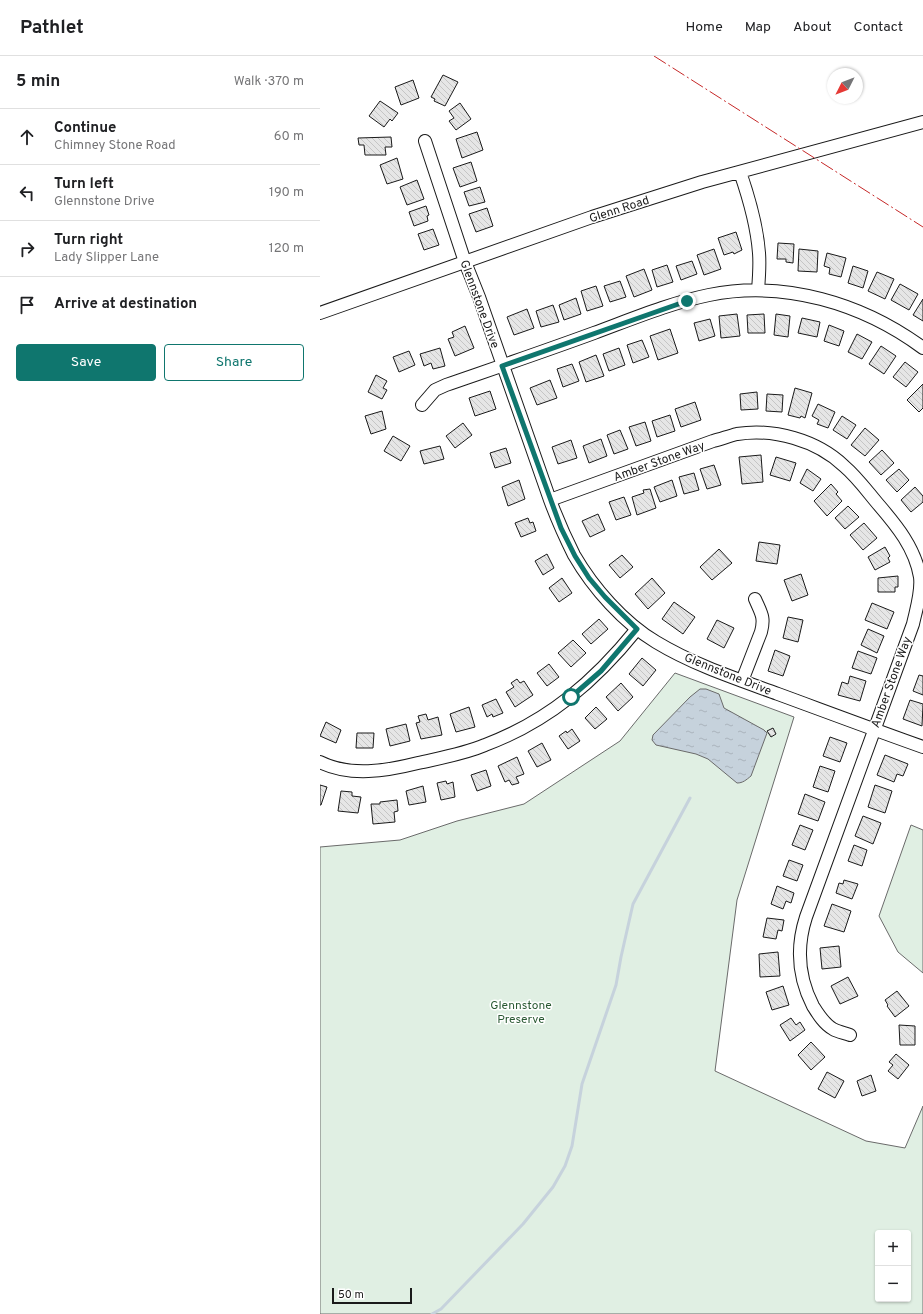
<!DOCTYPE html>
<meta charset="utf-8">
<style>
:root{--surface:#fff;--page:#f2f2f2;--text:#202124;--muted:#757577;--line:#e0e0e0;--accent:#0f766e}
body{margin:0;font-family:Overpass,sans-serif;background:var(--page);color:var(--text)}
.controls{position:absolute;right:12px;bottom:12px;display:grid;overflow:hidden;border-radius:4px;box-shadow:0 1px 3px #0004}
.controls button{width:36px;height:36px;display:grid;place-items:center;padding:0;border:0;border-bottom:1px solid var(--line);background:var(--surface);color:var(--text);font:20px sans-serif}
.compass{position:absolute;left:507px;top:12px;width:36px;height:36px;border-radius:50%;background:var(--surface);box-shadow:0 1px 3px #0004;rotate:228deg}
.scale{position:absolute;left:12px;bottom:10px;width:80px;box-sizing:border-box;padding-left:4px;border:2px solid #1a1a1a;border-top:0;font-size:11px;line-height:14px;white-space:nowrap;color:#1a1a1a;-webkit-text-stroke:3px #fff;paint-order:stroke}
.stop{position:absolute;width:12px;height:12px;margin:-9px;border:3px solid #0f766e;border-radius:50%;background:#fff}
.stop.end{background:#0f766e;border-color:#fff;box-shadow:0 1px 4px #0008}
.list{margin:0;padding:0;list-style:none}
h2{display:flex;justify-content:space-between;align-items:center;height:52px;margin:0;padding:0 16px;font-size:17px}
h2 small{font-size:13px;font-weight:400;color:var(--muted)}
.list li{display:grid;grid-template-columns:26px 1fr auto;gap:12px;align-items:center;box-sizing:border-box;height:56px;padding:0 16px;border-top:1px solid var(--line)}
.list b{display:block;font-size:15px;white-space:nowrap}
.list p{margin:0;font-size:13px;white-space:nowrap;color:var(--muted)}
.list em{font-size:13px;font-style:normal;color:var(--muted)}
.actions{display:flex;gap:8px;padding:12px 16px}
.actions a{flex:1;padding:9px 0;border:1px solid var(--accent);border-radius:4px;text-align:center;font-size:14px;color:var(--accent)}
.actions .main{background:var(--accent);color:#fff}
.icon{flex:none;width:22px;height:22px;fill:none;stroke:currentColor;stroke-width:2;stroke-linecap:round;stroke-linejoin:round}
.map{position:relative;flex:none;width:603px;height:1258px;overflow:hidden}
header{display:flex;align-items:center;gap:24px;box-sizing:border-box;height:56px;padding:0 20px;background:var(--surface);border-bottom:1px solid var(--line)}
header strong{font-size:19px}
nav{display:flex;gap:22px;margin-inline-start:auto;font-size:14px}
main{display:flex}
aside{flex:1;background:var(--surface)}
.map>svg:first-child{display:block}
.green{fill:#e0efe3;stroke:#6a6a6a;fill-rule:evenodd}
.water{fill:url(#water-ripples);stroke:#6a6a6a}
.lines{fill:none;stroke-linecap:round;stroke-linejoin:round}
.stream{stroke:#c6d2dc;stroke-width:3}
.building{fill:url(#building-back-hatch);stroke:#1a1a1a}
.minor-casing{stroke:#1a1a1a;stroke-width:14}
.minor{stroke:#fff;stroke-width:12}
.power{stroke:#c62828;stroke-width:1;stroke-dasharray:14 3 2 3;stroke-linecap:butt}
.route{stroke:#0f766e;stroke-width:5}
.labels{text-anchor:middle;stroke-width:3;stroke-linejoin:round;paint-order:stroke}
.street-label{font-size:12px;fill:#1a1a1a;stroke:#fff}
.park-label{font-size:12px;fill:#2b5a34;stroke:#fff}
</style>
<header>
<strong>Pathlet</strong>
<nav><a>Home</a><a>Map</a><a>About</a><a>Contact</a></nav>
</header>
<main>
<aside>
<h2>5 min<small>Walk · 370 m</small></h2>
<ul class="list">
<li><svg class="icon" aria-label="ahead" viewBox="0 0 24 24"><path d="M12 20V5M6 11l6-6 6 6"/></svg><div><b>Continue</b><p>Chimney Stone Road</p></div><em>60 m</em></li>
<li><svg class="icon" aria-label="left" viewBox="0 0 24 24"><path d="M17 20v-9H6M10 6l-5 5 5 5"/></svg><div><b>Turn left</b><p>Glennstone Drive</p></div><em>190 m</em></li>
<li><svg class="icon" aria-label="right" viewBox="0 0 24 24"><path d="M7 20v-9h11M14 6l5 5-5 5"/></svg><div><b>Turn right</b><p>Lady Slipper Lane</p></div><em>120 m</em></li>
<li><svg class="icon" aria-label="arrive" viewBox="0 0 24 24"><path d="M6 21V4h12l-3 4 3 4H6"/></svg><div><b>Arrive at destination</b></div></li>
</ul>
<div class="actions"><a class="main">Save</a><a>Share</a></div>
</aside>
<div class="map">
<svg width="603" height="1258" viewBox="0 0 603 1258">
<defs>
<pattern id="water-ripples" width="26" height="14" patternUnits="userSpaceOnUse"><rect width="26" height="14" fill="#c6d2dc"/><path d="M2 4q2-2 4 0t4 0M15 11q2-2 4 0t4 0" fill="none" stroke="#aab4bc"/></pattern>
<pattern id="building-back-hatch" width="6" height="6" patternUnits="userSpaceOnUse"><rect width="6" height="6" fill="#e6e6e6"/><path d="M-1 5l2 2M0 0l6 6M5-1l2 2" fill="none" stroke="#c5c5c5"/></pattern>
</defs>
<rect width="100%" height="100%" fill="#fff"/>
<path class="green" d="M355,617L474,661L417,844L395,1015L546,1085L585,1092L603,1050V1258H0V791L80,784L137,765L204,748L300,685ZM558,1177H588V1243H558Z
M591,769L603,774V917L578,896L559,860Z"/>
<path class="water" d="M380,633H386L399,638L404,652L444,674L447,677L431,720C426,724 423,727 417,727L388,703L376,698L336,689L332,684L333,679L370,641Z"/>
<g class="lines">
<path class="stream" d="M112,1258L121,1253L203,1168L233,1131L245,1110L252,1090L262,1028L296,929L301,901L313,848L370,742"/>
</g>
<path class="building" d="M123,19L138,26L125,50L114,45L115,43L111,41Z
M93,24L99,42L81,49L75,31Z
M60,45L78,57L72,65L70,63L64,71L49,60Z
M140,47L151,63L136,74L129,65L134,62L129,55Z
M157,76L163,94L142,102L136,83Z
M71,81L72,91H65L66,99H45L44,89H39L38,82Z
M77,102L83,123L67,128L60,109Z
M151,106L157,125L140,131L133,112Z
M97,124L104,143L87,149L80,131Z
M160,131L165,146L149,150L144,136Z
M106,150L109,159L107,160L108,165L94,170L89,156Z
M167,152L173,170L156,176L149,158Z
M113,173L119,189L104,194L98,178Z
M416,176L422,194L414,198L413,196L404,199L398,182Z
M458,187L474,188L473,207L466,206V203H457Z
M394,193L401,213L384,219L377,199Z
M479,193L498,195L497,216L478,215Z
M507,197L526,202L521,221L509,218L510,212L504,210Z
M372,205L377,218L361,224L356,210Z
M347,209L353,226L337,231L332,214Z
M533,210L548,215L543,232L528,227Z
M324,213L332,234L314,241L306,220Z
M557,216L574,223L565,243L548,235Z
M300,225L306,241L290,246L284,230Z
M580,228L598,238L589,254L571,244Z
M276,230L283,250L267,255L261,235Z
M256,242L261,258L244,264L239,249Z
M603,243V265L593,259Z
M233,249L239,266L221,271L216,255Z
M207,253L214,272L194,279L187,261Z
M417,258L420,280L401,282L399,260Z
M444,258L445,277H428L427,259Z
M456,258L470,260L468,281L454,279Z
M482,262L500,266L497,281L478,277Z
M390,263L395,280L379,285L374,267Z
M509,269L524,275L519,290L504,285Z
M145,270L154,292L135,300L128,283L134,281L132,276Z
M350,273L358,297L338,304L330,280Z
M537,278L552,286L542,303L528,296Z
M322,284L329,301L313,307L307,289Z
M561,290L576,300L564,318L549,308Z
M120,292L125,310L113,313L111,307L104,310L100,298Z
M299,292L305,309L289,315L283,298Z
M89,295L95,309L79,316L73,301Z
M276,299L284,320L266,326L259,306Z
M585,306L598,316L586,331L573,321Z
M252,308L259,325L243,331L237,313Z
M56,319L67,325L63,332L67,334L62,343L48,336Z
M230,324L237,342L217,349L210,332Z
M603,328V352L599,356L587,344Z
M475,332L492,337L485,362L481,360L480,362L468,359Z
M170,335L176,353L155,360L149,342Z
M437,336L438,353L421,354L420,338Z
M447,338L463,339L462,356L446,355Z
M375,346L381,364L361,371L355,353Z
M498,348L515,356L508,372L497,368L499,364L492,360Z
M62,355L66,373L51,378L45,360Z
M350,359L355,375L337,381L332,365Z
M522,360L536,369L527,383L513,374Z
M325,366L331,385L316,390L309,371Z
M143,367L152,379L135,392L126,380Z
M545,372L559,384L545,400L531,389Z
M300,374L308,393L294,398L287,379Z
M73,380L90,390L81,405L64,395Z
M281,383L287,400L269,407L263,390Z
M251,384L257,402L238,408L232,391Z
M120,390L124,403L104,408L100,395Z
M186,392L191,407L175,412L170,397Z
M562,394L574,407L561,419L549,406Z
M441,399L443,426L422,428L419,401Z
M456,401L476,407L470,425L450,419Z
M394,409L401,429L387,433L380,413Z
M487,413L501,423L493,435L480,427Z
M579,413L589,424L577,436L566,424Z
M374,417L379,434L364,438L359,421Z
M199,424L205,443L188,450L182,431Z
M352,424L357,440L340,446L334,431Z
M511,428L518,436L516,438L522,445L507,460L494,445Z
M595,431L603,440V446L591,456L581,444Z
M330,433L336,452L317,459L312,441L324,437L323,434Z
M304,441L311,459L296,464L289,446Z
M528,450L539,461L525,473L515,462Z
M278,458L285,474L270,481L262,465Z
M208,462L210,467L213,466L216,475L201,481L195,467Z
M544,467L557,482L543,494L530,479Z
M439,486L460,489L457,508L436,505Z
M565,491L570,500L568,502L570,506L555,514L548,501Z
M399,493L412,507L392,524L380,511Z
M227,498L234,512L223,519L215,505Z
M302,499L313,511L300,522L289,509Z
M481,518L488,539L472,545L464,524Z
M578,520V531H575V536H558V522Z
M242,522L252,537L239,546L229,532Z
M332,522L345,537L328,553L315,538Z
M354,546L375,561L363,578L342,563Z
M552,547L574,556L567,573L545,564Z
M468,561L483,564L478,586L463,582Z
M279,563L288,573L271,588L262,578Z
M397,564L414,572L404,592L387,583Z
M548,573L564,580L557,597L541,589Z
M253,584L266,597L251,611L238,597Z
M455,594L470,600L463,620L448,615Z
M538,595L557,602L551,618L532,612Z
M322,602L336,614L323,630L309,618Z
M229,608L239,621L227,630L217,617Z
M599,619L603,620V639L593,635Z
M530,620L546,625L540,645L518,639L522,626L528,628Z
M197,623L200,627L204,625L213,639L195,651L186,636L194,631L191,627Z
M301,627L313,641L298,655L286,641Z
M176,643L183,657L173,661L172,658L167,661L162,649Z
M590,644L603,648L602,670L583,663Z
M149,651L155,671L136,676L130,658Z
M276,651L287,663L275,673L265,662Z
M106,658L108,664L118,661L122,679L101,683L96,667L100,666L98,660Z
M6,666L21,674L16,687L0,680Z
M86,668L90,685L70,690L66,673Z
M453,672L456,678L451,681L447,675Z
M252,673L260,685L248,693L239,680L246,675L247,677Z
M37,677H54L53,692H36Z
M510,681L527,687L520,706L503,700Z
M222,687L231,704L217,711L208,695Z
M565,699L588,708L583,720L577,718L574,726L557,719Z
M197,701L204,718L196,721L199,727L192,729L189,724L185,726L178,710Z
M500,710L515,715L508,736L493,731Z
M166,714L171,730L157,735L151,719Z
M126,725L127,728L133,726L135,741L121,744L117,727Z
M0,729L7,731L1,749H0Z
M555,729L572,735L565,757L548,751Z
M103,730L106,746L89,749L86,735Z
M21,735L32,736V740L41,741L38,757L18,755Z
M485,738L505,746L498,765L478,758Z
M77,744L78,755L74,756L75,766L53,768L51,748H60V746Z
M543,760L561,767L553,788L535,780Z
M480,769L493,774L485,794L472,789Z
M534,789L547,794L542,810L528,805Z
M469,804L483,809L477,825L463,820Z
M524,824L538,828L532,843L516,837L519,827L523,828Z
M457,830L474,837L471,847L466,845L463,853L451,848Z
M512,848L531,855L524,876L504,870Z
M447,862L464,864L462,875L458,874L456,883L443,881Z
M519,890L521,911L502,913L500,892Z
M458,896L460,920L440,921L439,898Z
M528,921L538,940L520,948L511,930Z
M463,930L469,949L452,954L446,936Z
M577,935L589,950L575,961L567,950L568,949L565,944Z
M471,962L476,969L480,966L485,974L470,985L460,969Z
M579,969L595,970V989H580Z
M491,986L505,1001L491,1014L478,999Z
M576,998L589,1009L578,1023L568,1015L573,1009L569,1006Z
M507,1016L524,1025L515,1042L498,1033Z
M551,1019L556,1035L542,1040L537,1025Z"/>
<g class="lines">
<defs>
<path id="minor" d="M105,85L145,206L159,241L230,444C237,463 245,481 254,499C273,532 304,567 336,586C374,609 417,623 458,638C507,656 555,674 603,691
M420,116C429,142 437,169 439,197C440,209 439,222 438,234
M0,257L272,161L382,126L603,66
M102,349L115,334L126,329C175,312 225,295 274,277C312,263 350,247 389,239C464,224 542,247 603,292
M230,444L393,385C401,383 409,380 417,378C453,372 497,384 524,410C537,421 547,435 558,448C577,470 595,492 600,521C602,536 596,554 593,568L486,861C476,892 478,921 493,950C498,958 504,968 513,973C518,976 525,977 530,979
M422,625L441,576C445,561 441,557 435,543
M0,706C30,721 66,715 98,707C120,702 144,698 165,689C229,665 275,625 317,573"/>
</defs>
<use href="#minor" class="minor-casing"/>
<use href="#minor" class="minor"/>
<path class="power" d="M334,0L603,171"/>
</g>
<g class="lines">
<path class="route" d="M251,641L281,615L317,573L285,541L269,522L255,500L241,472L182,310L367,245"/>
</g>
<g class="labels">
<g class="street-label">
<text transform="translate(299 153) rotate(-18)" y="4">Glenn Road</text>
<text transform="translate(160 248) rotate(70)" y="4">Glennstone Drive</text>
<text transform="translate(339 405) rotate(-20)" y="4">Amber Stone Way</text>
<text transform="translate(408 618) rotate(22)" y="4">Glennstone Drive</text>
<text transform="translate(571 626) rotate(-70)" y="4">Amber Stone Way</text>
</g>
<g class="park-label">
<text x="201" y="953">Glennstone<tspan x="201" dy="14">Preserve</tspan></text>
</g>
</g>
</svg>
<div class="controls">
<button>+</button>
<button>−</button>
</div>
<svg class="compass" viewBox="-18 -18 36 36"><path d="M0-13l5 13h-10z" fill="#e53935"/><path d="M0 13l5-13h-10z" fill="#757577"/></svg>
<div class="scale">50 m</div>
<div class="stop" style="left:251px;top:641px"></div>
<div class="stop end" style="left:367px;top:245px"></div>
</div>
</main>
